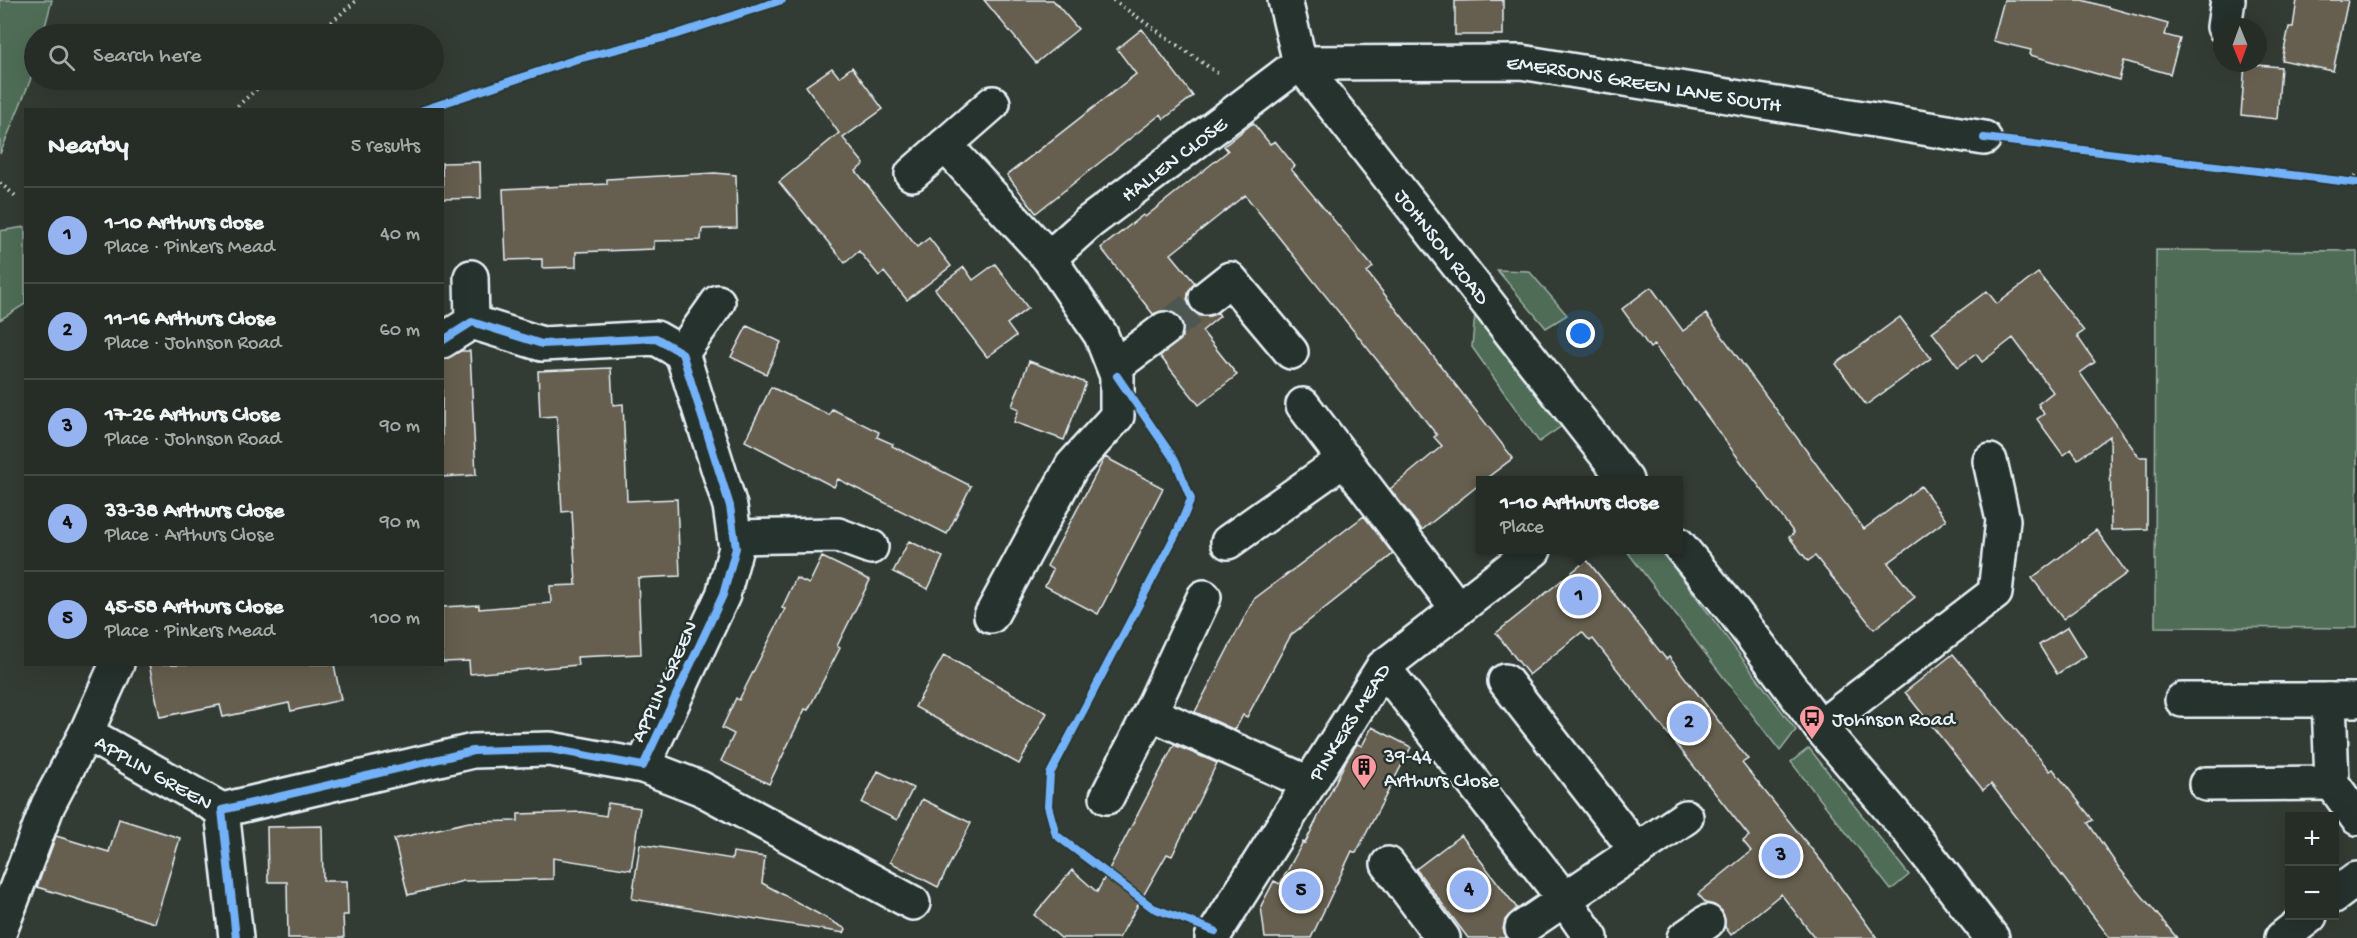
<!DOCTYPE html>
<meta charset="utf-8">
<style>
:root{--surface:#262d27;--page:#2e352f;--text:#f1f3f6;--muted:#a4a8a7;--line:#424944;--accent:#95b2f1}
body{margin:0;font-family:"Gochi Hand",sans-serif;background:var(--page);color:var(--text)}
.controls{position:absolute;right:18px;bottom:18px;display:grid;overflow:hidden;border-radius:0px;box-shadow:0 6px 24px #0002}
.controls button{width:54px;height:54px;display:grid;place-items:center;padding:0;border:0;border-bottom:2px solid var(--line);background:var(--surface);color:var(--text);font:30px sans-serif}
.compass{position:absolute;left:2213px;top:18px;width:54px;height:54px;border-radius:50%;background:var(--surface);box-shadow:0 6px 24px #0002;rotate:179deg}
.you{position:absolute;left:1581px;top:334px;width:21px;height:21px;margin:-15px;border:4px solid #fff;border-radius:50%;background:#1a73e8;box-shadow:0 0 0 9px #1a73e833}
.badge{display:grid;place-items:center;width:39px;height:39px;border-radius:50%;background:var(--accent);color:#111;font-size:20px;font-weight:700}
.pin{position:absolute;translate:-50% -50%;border:3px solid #fff;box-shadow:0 2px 6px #0006}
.popup{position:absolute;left:1476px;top:476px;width:207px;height:78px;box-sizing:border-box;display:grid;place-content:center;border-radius:0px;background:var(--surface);filter:drop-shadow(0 2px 4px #0005);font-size:20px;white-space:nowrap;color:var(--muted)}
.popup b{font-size:22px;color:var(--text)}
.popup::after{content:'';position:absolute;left:50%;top:100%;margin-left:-12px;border:12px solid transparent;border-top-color:var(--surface)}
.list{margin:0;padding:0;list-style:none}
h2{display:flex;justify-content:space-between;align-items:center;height:78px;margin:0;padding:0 24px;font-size:26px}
h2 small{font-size:20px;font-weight:400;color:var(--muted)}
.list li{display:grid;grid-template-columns:39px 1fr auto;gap:18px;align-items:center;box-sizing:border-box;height:96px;padding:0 24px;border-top:2px solid var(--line)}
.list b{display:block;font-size:22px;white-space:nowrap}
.list p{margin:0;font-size:20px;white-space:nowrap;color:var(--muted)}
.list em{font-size:20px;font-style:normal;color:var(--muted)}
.icon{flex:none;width:33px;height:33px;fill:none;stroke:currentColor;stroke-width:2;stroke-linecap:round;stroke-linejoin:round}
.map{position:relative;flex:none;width:2357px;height:938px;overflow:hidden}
.search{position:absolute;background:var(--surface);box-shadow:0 6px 24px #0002;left:24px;top:24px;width:420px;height:66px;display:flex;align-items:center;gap:15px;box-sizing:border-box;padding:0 21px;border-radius:33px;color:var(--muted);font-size:22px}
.panel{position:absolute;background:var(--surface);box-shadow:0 6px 24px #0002;left:24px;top:108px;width:420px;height:558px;border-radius:0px}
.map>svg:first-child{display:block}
.green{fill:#4f6d56;stroke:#9cafa7;stroke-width:1.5}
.building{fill:#665e4f;stroke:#e8f1f8;stroke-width:1.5}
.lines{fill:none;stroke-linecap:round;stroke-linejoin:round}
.minor-tunnel{stroke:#4e5751;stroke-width:33;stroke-dasharray:33 16;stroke-linecap:butt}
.minor-casing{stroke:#e8f1f8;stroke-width:38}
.path{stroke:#e8f1f8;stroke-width:4;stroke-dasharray:1.5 4.5;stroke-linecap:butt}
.minor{stroke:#26332d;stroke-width:33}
.cycleway-casing{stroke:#26332d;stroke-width:11}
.cycleway{stroke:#73b2f8;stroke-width:8}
.labels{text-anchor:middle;stroke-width:5;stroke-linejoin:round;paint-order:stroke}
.street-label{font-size:21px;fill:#e8f1f8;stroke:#26332d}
.poi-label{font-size:21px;fill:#e8f1f8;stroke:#26332d;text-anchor:start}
</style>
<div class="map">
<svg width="2357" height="938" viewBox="0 0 2357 938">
<rect width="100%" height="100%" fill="#333c34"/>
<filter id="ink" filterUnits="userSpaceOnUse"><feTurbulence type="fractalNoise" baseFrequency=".0167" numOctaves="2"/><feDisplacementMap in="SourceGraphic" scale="12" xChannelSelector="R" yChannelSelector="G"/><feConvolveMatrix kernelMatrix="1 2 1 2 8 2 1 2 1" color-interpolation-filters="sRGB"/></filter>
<g filter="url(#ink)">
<path class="green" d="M0,0H52L43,34H34V65L30,81L0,154Z
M25,227V304L0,320V231Z
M2156,250L2357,251V628L2155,627Z
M1497,270L1529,271L1567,315L1546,328Z
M1475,314L1563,425L1539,442L1472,347Z
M1626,550H1661L1796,730L1780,751Z
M1809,748L1909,875L1891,890L1791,762Z"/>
<path class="building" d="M984,0H1053L1078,29L1036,63Z
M1503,0V35H1455V1Z
M2004,0H2082L2168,24L2165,35L2180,39L2170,74L2124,61L2119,80L2030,55L2031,50L1993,41Z
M2297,0H2348L2333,71L2282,60L2289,27H2293Z
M1142,29L1193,96L1164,119L1161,114L1036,213L1007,175L1136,74L1117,49Z
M2245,64L2281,67L2277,119L2241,115Z
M852,67L883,109L843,138L864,164L856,171L917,247L929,238L951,266L907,300L884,272L879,276L859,251L845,263L779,182L839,133L806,86L832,68L839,77Z
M1253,123L1270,144L1275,141L1295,166L1291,169L1373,267L1367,272L1513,458L1484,480H1480V484L1422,530L1390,489L1442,446L1434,437L1437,435L1245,195L1171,254L1195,283L1189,291L1187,300L1192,310L1200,316H1209L1218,313L1220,316L1202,331L1237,375L1199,405L1160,356L1182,337L1184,327L1180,318L1172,312L1162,311L1153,314L1101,248L1143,215L1145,217L1228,151L1224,146Z
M480,162L481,198L443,199L442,163Z
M715,173L736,175L737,228L702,229L701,240L654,241V249L576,252V267L542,268V259L506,260L503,189L607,184V179Z
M995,264L1028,308L1007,324L1016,336L987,357L935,289L964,267L973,280Z
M2038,273L2084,331L2077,336L2095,362L2080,373L2139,457H2147V529L2111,530L2110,436L2078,459L2071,449L2063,455L2037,419L2044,414L2038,404L2053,392L2013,338L1982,362L1976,354L1958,367L1932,332L1987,291L1997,304Z
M1651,287L1683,331L1706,314L1864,529L1921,486L1946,520L1888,563L1915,597L1874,629L1815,556L1808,561L1789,537L1794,533L1654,345L1650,348L1622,309Z
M1900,317L1931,358L1866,405L1836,364Z
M747,326L781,342L766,374L731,357Z
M461,351H470L476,475L442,477V360Z
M1029,361L1086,383L1064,440L1014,422L1019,409L1012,406Z
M611,368L613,405L623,404L627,501L677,499L680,576L638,578L641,654L577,657L578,665L470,674L469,661L442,662V607L479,605V609L551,603L550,586L576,585L572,511L562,512L557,416L540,417L538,371Z
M771,387L829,415L832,409L879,432L877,437L893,444L892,446L971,486L947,534L838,479L834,487L745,441Z
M1105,457L1163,488L1098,614L1045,586L1053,570L1047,566Z
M1364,516L1393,554L1291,635L1247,717L1243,715L1235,730L1195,712L1254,599Z
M2096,530L2127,573L2063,619L2032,578Z
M909,541L943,557L928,589L893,572Z
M822,557L870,580L837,646L840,648L808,710L805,709L769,784L721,761L734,734L722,728L736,698L739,700L785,609L782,608L796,578L809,584Z
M1587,560L1666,659L1669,657L1748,759L1742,763L1822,862L1877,938H1815L1781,894L1731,935L1725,927L1722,911L1714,905L1706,903L1698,894L1751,851L1743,841L1749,836L1593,639L1590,641L1582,632L1529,675L1496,633Z
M2068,627L2086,656L2057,674L2039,645Z
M1953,654L2050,771L2053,769L2093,820L2088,823L2119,868L2177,938H2110L1991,784L1983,790L1905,692Z
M944,655L1047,713L1019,764L915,707Z
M149,664H334L341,700L291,711L289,703L223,717L220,705L160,717Z
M1372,727L1411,747L1356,853L1352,851L1311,938H1265L1261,906L1274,881L1280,884L1303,842L1305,843L1347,759L1357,744L1362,746Z
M1174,745L1217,763L1172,856L1167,854L1119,938H1061L1034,915L1072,870L1097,892Z
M878,771L913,788L897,820L862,803Z
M922,799L971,823L938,887L890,862Z
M608,803L640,808L631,870L553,858V879L463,881L408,895L394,839L469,822L518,821V814L582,812L606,816Z
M119,819L180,838L155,923L37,887L56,836L109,852Z
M322,826L323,881H347L348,915H343L344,938H288L287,882H268L267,827Z
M1461,835L1517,908L1505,920L1503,929L1506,938H1468L1416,869Z
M640,844L732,859L733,852L765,857L762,883L846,929L844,933L632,899Z"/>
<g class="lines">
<path class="minor-tunnel" d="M1165,329L1206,298"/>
<defs>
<g id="minor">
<path id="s1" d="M1285,0L1300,63L1626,480"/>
<path d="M2224,27L2228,0"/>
<path d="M945,145L993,103"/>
<path id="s2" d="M912,174L945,145L1049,258L1088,223L1300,63L1521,62L1984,138"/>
<path d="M471,277L472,322"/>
<path d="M1206,298L1230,279L1291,352"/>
<path d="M682,353L718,302"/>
<path d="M1114,367L1165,329"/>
<path d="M1303,405L1458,609"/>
<path d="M735,537L838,535L871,547"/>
<path d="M1228,542L1345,459"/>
<path d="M1678,544L1735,613L1820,727L1909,831L1992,938"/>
<path d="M1204,597L1150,713L1309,783"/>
<path d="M991,616L1072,466L1117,416V376L1101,335L1049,258"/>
<path id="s3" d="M117,664L86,733L222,810"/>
<path d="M1383,667L1565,900L1591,938"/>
<path d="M1505,681L1637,851"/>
<path d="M2182,700H2329L2332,783L2357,818"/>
<path d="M2329,700H2357"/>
<path d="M1820,727L1995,593L2003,520L1990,461"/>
<path d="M643,766L700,788L913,903"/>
<path d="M2206,784L2332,783"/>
<path d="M1107,797L1150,713"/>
<path d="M1388,864L1443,938"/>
<path d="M2334,896L2357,879"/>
<path d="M1522,928L1686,817"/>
<path d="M0,931L48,805L86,733"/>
<path d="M236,938L222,810L473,751L550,749L643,766L723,595L736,548L730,506L682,353L656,338L542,344L472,322L442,341"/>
<path id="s4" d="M1212,938L1383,667L1534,550"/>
<path d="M1684,938L1707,922"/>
<path d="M2282,938L2310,916"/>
</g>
</defs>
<use href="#minor" class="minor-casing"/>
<path class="path" d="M1113,0L1220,75
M318,34L357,0
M233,110L267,80
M2351,181L2357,173
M0,183L18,198"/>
<use href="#minor" class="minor"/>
<defs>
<path id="cycleway" d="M423,110L577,59L674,35L782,0
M1984,138L2357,183
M1117,376L1176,462L1191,499L1178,530L1050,774L1048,806L1056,835L1153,908L1215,931
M236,938L222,810L473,751L550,749L643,766L723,595L736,548L730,506L682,353L656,338L542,344L472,322L442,341"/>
</defs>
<use href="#cycleway" class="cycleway-casing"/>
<use href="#cycleway" class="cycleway"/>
</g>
</g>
<defs>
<symbol id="bus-pin" viewBox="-11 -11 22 30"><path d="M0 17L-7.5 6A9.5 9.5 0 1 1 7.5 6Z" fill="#ff9aa2" stroke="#26332d"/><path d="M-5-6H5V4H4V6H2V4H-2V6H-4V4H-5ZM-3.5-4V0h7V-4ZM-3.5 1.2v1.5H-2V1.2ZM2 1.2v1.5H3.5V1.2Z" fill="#111"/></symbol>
<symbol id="building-pin" viewBox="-11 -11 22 30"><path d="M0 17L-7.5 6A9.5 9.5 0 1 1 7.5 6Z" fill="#ff9aa2" stroke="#26332d"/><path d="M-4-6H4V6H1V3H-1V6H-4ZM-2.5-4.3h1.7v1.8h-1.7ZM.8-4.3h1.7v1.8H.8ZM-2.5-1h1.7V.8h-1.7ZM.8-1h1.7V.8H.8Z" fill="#111"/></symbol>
</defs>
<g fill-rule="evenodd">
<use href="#bus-pin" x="1797" y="703" width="30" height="40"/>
<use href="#building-pin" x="1349" y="752" width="30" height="40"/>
</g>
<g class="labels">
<g class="street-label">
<text dy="7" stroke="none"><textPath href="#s2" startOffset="861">EMERSONS GREEN LANE SOUTH</textPath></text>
<text dy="7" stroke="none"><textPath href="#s2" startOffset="357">HALLEN CLOSE</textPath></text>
<text dy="7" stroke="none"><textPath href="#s1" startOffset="297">JOHNSON ROAD</textPath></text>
<text transform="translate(663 681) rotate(-65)" y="7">APPLIN GREEN</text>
<text dy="7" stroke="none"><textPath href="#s4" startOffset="256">PINKERS MEAD</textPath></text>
<text dy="7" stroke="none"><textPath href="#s3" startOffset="154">APPLIN GREEN</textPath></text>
</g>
<g class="poi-label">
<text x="1832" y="725">Johnson Road</text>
<text x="1384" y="762">39-44<tspan x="1384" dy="24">Arthurs Close</tspan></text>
</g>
</g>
</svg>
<div class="controls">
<button>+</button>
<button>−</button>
</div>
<svg class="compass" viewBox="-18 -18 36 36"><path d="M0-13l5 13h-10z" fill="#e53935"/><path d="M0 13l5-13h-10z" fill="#a4a8a7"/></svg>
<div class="you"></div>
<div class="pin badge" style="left:1579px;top:596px">1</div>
<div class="popup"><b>1-10 Arthurs close</b>Place</div>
<div class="pin badge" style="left:1689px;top:723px">2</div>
<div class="pin badge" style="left:1781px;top:856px">3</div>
<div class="pin badge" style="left:1469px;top:890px">4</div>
<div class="pin badge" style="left:1301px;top:891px">5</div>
<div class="search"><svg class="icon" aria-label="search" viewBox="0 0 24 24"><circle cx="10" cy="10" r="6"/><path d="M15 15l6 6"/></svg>Search here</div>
<section class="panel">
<h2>Nearby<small>5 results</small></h2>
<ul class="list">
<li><span class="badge">1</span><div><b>1-10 Arthurs close</b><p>Place · Pinkers Mead</p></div><em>40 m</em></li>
<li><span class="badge">2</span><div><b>11-16 Arthurs Close</b><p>Place · Johnson Road</p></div><em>60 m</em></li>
<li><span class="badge">3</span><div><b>17-26 Arthurs Close</b><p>Place · Johnson Road</p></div><em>90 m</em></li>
<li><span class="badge">4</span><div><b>33-38 Arthurs Close</b><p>Place · Arthurs Close</p></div><em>90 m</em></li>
<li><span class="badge">5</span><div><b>45-58 Arthurs Close</b><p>Place · Pinkers Mead</p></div><em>100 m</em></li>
</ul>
</section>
</div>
